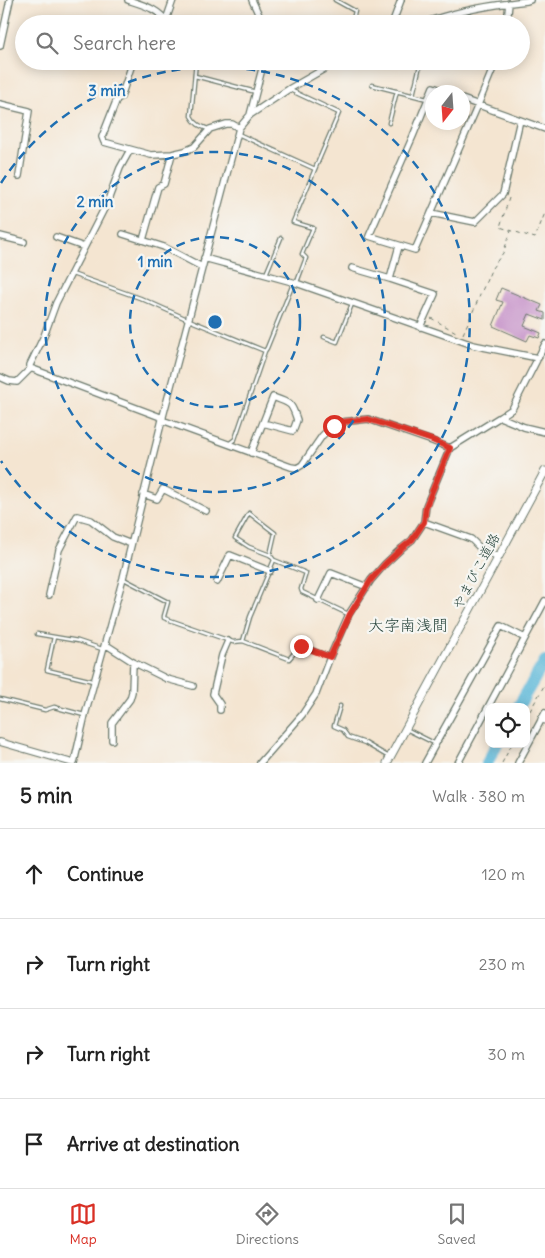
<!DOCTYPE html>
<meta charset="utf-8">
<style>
:root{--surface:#fff;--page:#f6f6f6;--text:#222;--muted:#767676;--line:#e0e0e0;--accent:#d93025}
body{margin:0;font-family:Delius,"Klee One",sans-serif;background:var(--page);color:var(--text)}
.controls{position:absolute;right:15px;bottom:15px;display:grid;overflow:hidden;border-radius:10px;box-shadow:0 2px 12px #0003}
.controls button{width:45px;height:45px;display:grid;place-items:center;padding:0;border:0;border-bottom:1px solid var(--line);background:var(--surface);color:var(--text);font:25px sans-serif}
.compass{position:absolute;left:425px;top:85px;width:45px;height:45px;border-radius:50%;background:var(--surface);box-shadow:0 2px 12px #0003;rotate:197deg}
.stop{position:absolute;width:15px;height:15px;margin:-11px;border:4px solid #d93025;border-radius:50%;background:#fff}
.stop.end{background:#d93025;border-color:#fff;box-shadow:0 1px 5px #0008}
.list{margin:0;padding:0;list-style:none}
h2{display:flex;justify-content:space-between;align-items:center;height:65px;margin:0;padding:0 20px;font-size:21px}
h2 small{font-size:16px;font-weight:400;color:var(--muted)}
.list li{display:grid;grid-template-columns:32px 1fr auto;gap:15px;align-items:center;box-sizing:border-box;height:90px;padding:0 20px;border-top:1px solid var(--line)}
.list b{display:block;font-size:19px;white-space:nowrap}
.list em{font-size:16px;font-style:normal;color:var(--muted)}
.icon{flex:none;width:28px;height:28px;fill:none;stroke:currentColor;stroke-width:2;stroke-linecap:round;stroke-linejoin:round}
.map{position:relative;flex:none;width:545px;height:763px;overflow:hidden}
.search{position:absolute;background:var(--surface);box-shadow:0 2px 12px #0003;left:15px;right:15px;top:15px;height:55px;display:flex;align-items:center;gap:12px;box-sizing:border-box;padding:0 18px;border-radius:28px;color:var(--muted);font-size:19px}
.sheet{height:425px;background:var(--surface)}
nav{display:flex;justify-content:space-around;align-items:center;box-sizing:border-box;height:70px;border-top:1px solid var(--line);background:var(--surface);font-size:14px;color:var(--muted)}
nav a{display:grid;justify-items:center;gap:2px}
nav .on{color:var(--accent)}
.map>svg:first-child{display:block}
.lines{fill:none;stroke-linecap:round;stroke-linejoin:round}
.river{stroke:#59b6d7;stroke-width:12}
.building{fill:#c895ca}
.service-casing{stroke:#6a786b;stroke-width:5}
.minor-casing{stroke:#6a786b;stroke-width:8}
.tertiary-casing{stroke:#6a786b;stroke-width:9}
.path{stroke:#6a786b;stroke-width:1;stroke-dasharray:4 4;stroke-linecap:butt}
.service{stroke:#fff;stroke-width:2.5}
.minor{stroke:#fff;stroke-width:5.5}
.tertiary{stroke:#fff;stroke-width:7}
.route{stroke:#d93025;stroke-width:6}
.ring{fill:none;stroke:#1f6fb2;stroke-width:2.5;stroke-dasharray:9 6}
.labels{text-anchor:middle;stroke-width:4.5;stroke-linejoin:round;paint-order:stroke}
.street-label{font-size:14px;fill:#1f3d34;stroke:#f6f6f2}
.quarter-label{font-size:16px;fill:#1f3d34;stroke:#f6f6f2}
.centre{fill:#1f6fb2;stroke:#f6f6f2;stroke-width:2.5}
.ring-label{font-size:15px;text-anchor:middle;font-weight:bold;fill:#1f6fb2;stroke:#f6f6f2;stroke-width:4.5;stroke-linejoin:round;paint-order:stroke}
</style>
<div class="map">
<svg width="545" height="763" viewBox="0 0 545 763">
<rect width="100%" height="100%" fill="#f6f6f2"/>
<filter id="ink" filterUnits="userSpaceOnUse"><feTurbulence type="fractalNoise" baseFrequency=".02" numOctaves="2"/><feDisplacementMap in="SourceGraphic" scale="10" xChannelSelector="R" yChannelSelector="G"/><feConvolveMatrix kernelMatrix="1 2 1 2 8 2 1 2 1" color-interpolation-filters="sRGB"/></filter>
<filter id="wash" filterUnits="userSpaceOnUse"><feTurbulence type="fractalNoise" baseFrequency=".0096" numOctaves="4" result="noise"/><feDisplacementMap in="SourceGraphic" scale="20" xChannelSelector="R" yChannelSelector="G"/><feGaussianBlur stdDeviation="1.12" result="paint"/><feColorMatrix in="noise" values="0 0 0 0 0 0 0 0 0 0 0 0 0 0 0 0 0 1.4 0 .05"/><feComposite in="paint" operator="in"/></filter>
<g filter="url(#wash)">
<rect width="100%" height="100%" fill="#f4e5d1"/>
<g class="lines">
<path class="river" d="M518,707L545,661
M487,763L497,744"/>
</g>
<g id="blocks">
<path class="building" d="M501,288L542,305L539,311L545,313V320L529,314L524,326L541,333L539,338L530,335L527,341L493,326L503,302L496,300Z"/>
</g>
</g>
<g filter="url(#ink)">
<use href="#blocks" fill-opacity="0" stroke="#6a786b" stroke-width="1"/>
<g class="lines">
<defs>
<path id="service" d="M335,0L355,11L352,24
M196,61L191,116C195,124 200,126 208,129
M195,76L256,92
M372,85L427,99
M290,90L339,113L315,169
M413,95L421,61
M389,123L397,91
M238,134L315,169L293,222L313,228L302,254L306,258L297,282
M72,274L140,298L189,320L265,351L235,439L230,443
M266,274L281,238
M324,337L337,342L352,304
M265,351L267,348L293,284
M274,560L306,573L301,589L302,592L348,614
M124,579L168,602L164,616V618L233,642L243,641L289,659L301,645L329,656
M37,634L78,641L102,649
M54,637L47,670L93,681
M243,641L250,617L274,560L270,555L275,533L249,513L235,538L249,547L270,555
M0,699L45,710L54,707L84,715
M340,706L334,726L343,730L348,737L365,743L389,757
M406,729L434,743"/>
<path id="minor" d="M128,0C143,5 160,9 168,24
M252,0L263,24
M166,20L173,0
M392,24L401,0
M421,24C455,11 490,5 527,1L530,0
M507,24L509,3
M0,46L10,0
M133,61L121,97L117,99L102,137L104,142L151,155L172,154L185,151L194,147L210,129L226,124H232L239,128
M447,92L433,87L413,136L369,236L415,250L478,105L496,61
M462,99L545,129
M0,104L29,111L19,176
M250,115L264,61
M431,213L475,222L503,194L520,120
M123,234L164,247L202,267
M0,236L24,242
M56,237L84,247
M143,240L158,187L164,184L172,154
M204,258L296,283L473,345L538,358
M352,268L390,279L399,246
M390,279L435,294L420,327
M30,369H33L163,418
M0,377L9,381L17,382L30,369V365L44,336L56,303L107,203L120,168L130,150
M500,417L524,427L545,432
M162,420L291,467L297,468L302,465L322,436L333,425L342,422L368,419L432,441L450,448
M251,453L273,397C290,404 291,401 297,420L293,431L263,423
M143,494L157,499L163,489L206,511
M424,522L471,539L479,547L498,557
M217,582L230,555L270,571
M49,595L59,550L77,516L91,520L113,537L131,544
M318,600L331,573L367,587
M105,644L133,662L167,679L193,686
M220,710V704L213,694L222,655L228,641
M112,740V723L130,699L132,692L133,662
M0,742L73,763
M74,763L85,715L123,578L162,420L239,128L250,115L289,89L338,61
M260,763L302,715L316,694L330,657L349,614L371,580L385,564L402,548L412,540L424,522L426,506L450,448L500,417L512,409L545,344
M425,763L501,626L525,638
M458,763L545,601
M518,763L545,713"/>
<path id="tertiary" d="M542,719L545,720
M387,763L545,471"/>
</defs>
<use href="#service" class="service-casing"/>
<use href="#minor" class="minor-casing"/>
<use href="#tertiary" class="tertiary-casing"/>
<path class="path" d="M316,61L320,63
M509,198L500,227L535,238L545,213
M431,318L456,332
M463,334L492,268L503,253L511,231
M526,718L545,684
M502,763L512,744"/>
<use href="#service" class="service"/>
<use href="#minor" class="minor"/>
<use href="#tertiary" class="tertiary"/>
</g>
</g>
<g class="lines" filter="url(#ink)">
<path class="route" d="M301,646L330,657L350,614L371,580L385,564L402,548L412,540L424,522L426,506L450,448L432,440L368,419L342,422L334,426"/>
</g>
<g class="ring">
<circle cx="215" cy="322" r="85"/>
<circle cx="215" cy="322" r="170"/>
<path d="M1 183A255 255 0 1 1 1 461"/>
</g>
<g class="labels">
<g class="street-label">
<text transform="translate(476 571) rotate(-62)" y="5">やまびこ道路</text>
</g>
<g class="quarter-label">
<text x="408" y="631">大字南浅間</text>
</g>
</g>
<circle cx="215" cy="322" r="8" class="centre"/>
<g class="ring-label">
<text x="107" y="96">3 min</text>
<text x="95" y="207">2 min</text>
<text x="155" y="267">1 min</text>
</g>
</svg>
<div class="controls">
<button><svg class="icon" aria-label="locate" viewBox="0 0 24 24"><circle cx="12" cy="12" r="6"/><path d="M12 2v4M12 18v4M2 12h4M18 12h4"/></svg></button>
</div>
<svg class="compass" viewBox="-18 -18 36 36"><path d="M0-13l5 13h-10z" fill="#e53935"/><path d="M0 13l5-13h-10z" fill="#767676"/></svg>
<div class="stop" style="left:334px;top:426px"></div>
<div class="stop end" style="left:301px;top:646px"></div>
<div class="search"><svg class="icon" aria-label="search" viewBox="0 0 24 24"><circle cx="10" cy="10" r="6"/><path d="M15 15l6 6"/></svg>Search here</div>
</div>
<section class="sheet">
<h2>5 min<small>Walk · 380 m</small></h2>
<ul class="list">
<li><svg class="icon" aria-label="ahead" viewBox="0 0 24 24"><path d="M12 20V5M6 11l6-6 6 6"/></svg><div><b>Continue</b></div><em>120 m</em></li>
<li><svg class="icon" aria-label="right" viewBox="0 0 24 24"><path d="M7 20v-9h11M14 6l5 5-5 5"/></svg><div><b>Turn right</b></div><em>230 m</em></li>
<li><svg class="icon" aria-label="right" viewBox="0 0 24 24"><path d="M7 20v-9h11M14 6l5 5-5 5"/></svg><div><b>Turn right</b></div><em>30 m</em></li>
<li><svg class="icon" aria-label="arrive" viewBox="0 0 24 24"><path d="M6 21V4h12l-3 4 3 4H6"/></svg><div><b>Arrive at destination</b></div></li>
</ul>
</section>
<nav>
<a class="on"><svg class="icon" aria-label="map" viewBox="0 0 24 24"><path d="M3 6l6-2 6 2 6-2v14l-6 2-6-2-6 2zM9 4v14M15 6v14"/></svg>Map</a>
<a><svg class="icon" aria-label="directions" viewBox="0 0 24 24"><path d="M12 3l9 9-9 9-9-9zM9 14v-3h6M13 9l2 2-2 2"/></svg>Directions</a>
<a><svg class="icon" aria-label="saved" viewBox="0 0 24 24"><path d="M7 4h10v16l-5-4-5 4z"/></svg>Saved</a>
</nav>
